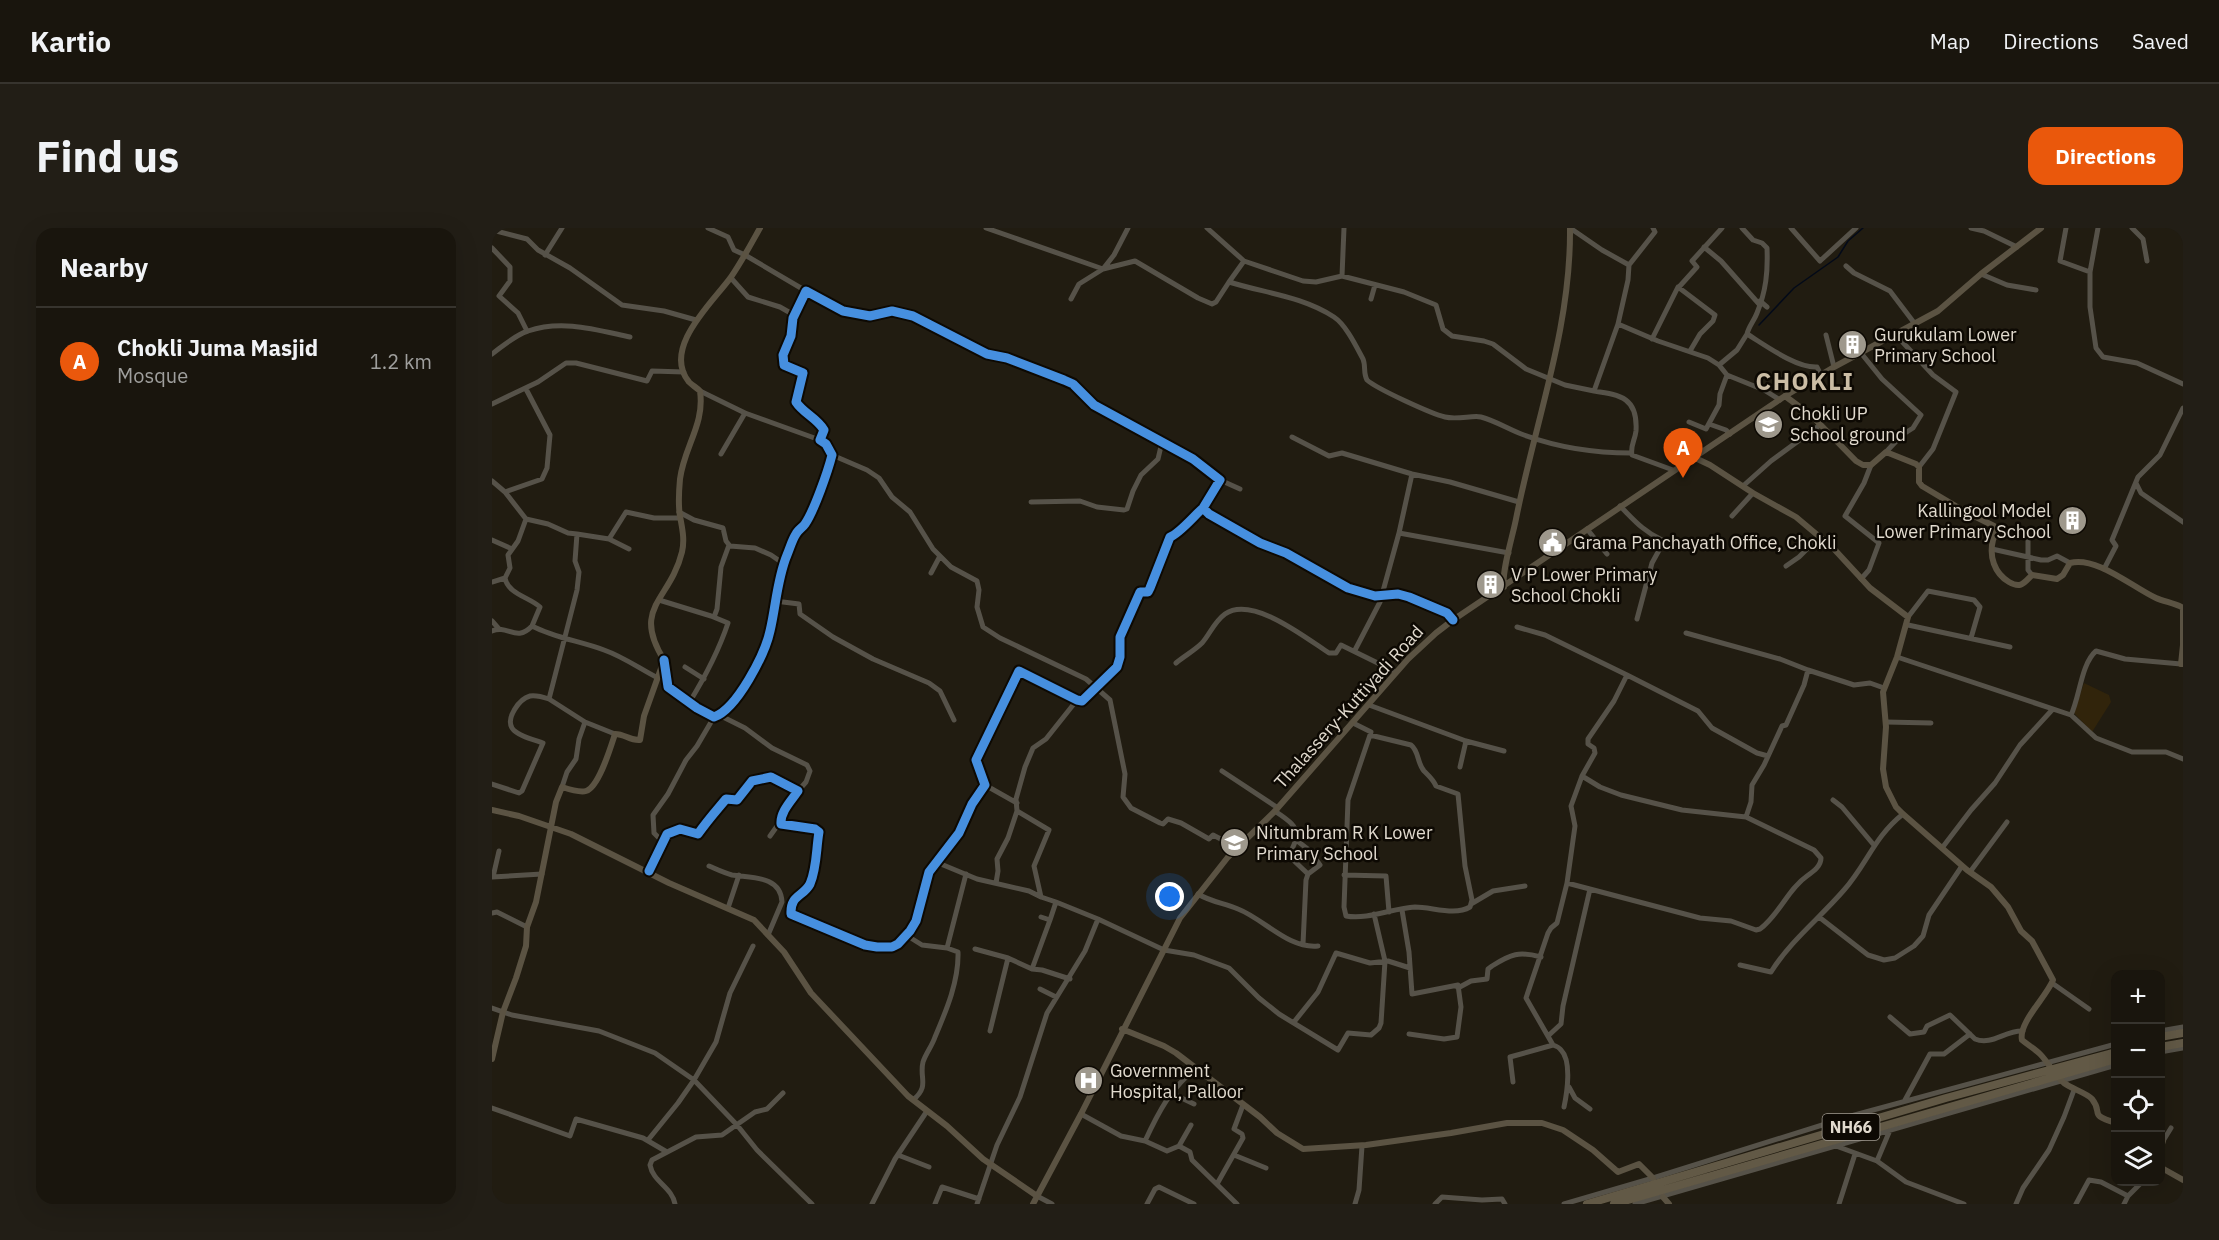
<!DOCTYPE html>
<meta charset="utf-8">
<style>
:root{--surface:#19150d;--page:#221e16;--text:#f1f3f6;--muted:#9f9f9d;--line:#37342e;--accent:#ea580c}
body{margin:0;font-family:"IBM Plex Sans",sans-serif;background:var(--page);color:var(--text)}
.controls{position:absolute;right:18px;bottom:18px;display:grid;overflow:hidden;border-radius:12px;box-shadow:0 6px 24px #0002}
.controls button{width:54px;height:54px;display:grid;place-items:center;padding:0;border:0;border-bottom:2px solid var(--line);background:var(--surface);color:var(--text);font:30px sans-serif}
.you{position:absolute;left:678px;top:669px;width:21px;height:21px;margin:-15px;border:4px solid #fff;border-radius:50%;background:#1a73e8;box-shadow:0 0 0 9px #1a73e833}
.badge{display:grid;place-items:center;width:39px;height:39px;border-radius:50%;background:var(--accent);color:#fff;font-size:20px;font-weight:700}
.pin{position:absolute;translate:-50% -50px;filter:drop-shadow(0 2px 3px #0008)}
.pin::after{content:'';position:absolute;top:32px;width:21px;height:18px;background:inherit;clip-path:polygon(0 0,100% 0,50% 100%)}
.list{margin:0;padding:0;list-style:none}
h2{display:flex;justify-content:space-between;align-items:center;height:78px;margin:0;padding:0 24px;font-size:26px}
h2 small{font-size:20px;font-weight:400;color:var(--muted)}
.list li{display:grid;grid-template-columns:39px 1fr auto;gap:18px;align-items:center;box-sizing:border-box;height:108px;padding:0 24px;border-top:2px solid var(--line)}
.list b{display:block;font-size:22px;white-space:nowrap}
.list p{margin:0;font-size:20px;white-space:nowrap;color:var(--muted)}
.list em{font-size:20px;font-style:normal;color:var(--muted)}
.icon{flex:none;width:33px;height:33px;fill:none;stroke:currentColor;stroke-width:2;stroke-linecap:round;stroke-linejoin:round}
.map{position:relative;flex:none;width:1691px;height:976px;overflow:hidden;border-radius:18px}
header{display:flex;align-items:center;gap:36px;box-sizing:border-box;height:84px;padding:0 30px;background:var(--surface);border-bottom:2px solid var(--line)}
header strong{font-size:28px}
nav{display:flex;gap:33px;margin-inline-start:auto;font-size:21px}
.intro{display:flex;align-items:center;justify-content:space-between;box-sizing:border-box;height:144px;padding:0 36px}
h1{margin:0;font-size:42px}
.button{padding:15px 27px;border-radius:18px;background:var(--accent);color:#fff;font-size:21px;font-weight:700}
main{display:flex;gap:36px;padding:0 36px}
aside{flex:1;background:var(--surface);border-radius:18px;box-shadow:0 6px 24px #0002}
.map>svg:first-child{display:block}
.built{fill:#31240b}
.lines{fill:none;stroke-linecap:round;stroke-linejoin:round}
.stream{stroke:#030a19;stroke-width:1.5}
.minor{stroke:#565249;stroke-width:5}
.major{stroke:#5b5343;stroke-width:6}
.highway{stroke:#625946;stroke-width:8}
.cycleway-casing{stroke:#0d0903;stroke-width:13}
.cycleway{stroke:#468fdf;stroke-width:9}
.labels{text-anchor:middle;stroke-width:5;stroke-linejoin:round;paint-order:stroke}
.shield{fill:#0d0903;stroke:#a19b91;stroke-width:1.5}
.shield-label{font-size:16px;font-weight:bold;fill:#e1dace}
.poi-label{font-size:18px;fill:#e1dace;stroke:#0d0903;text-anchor:start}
.street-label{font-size:18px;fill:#e1dace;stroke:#0d0903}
.district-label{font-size:24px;font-weight:bold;letter-spacing:1.5px;fill:#cbbda5;stroke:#0d0903}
</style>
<header>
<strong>Kartio</strong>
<nav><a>Map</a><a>Directions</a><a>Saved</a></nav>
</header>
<div class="intro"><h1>Find us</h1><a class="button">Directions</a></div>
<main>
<aside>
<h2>Nearby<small></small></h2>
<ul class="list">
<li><span class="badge">A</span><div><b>Chokli Juma Masjid</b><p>Mosque</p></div><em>1.2 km</em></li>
</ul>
</aside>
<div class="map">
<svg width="1691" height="976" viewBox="0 0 1691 976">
<rect width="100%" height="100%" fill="#211c11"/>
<path class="built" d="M1592,455L1617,467L1619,474L1600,504L1582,485Z"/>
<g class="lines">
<path class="stream" d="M1267,97L1302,60L1346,29L1356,13L1371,0"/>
<path class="minor" d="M216,0L236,9L242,22L253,27
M494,0L611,41L643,33L706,70L720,76L724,74L737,54C772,65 810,68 842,89C854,97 864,118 871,131C874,138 871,145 875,152C885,161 940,186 953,189C965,192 981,187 989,189C1004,193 1018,202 1032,207C1068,220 1101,225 1139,225
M715,0L752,33L811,53L824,54L850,48L912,64L944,77L951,101L960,108L992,113L1001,116L1034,141L1073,157L1102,163L1126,96L1166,113L1216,130L1227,137L1235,147L1272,162L1288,172
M1078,0L1110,22L1137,37L1136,52L1126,96
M1250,0L1261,12L1270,15L1275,20C1276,44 1274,63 1265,85C1262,93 1257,98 1255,106C1273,117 1304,140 1325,139L1329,147
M1299,0L1328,33L1364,0
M1479,0L1492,3L1525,19
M1574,0L1568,33L1598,44
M1606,0L1598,44V79L1604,120L1611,129L1645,135L1691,156
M1640,0L1651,11L1655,33
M0,2L35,11L46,22L78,40L130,77L172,83L204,92
M1212,19L1229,33L1267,76
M0,20L18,39V53L7,68L26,85L35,103
M53,27L70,0
M253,27L314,63
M1137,37L1163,4L1161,0
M1354,38L1362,45L1398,63L1423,96
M1489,46L1515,57L1544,62
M850,48L852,0
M239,50L256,69L288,79L302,87
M737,54L752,33
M1187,59L1205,39L1200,33L1230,0
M579,71L587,56L611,41L622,27L636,0
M879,71L883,57
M1268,73L1275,79
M1334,107L1342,139
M1404,107L1441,147L1464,164L1441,221L1427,239
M1160,111L1186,59L1223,87L1221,93L1208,106L1198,123
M1369,125L1390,151L1429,187L1421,200L1410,207L1394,224
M0,126C11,118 23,107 36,103C70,91 105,102 138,109
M1227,137L1245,122L1255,106
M208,163L253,185L328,212
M1102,163C1129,167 1146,170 1144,203C1143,212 1138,218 1140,227L1181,242
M0,176L46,154L74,135H84L155,153L160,143L192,144
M1197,194L1214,201L1227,177L1228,166L1235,147
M1217,196L1234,202L1238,206
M800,209L837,228L850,225L920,246L958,254L1027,274
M229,226L253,185
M340,227L375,242L387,250L400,269L418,284L441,321L459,339L485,353L487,362L485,379L491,399L508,410L594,451L618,472L633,546L631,569L639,580L668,595L671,596L676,591L689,595L717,611L721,607L746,620
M920,246L907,305L1017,325
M728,252L748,261
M0,253L13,264L34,291
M1644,255L1649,265L1691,294
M1251,258L1279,233L1328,197
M13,264L50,251L55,240L58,207L34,161
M539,274L588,273L605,279L632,282L635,281L641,263L649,247L666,231L670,214
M1128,278C1143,293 1151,303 1170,312L1171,315L1160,335L1145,391
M187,284L202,292L231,300L234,313L238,318L263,320L279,327L292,336
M1240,288L1261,265
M1095,301L1115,326
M1536,303V342L1540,347
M85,306L76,305L56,296L34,291L26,313L16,327L18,340L13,350C16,366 37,369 48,379L40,398C63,410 88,413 112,422C132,429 148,441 166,450
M117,311L137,321
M0,312L20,321
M1500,321L1549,332H1556L1565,328L1578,335
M1294,338L1307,329L1328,308
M1612,341L1624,318L1620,312L1646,249L1668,227L1691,180
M439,345L448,328
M1369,351L1377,342L1387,315L1353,288L1372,255L1379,237
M0,354L13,350
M167,372L219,388L236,395C226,425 213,449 197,475
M283,373L307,376L308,386L341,409L381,431L437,455L448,463L462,492
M222,389L225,381L229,339L237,317
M1416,389L1436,363L1482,372L1488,379L1479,410
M0,393L7,401
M1416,397L1518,419
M1025,399L1053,407L1135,447L1122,473L1096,511V516L1102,520L1103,525L1090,548
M0,403C16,396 24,415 40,398
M1194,405L1288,431L1316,442
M863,422L888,374L907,305
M1405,429L1579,487L1604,510L1640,524H1674L1691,531
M172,433L176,459L205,480L222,489C245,481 273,426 278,403C284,378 285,351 295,327C298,320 300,312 304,306C306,302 311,299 313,296C322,283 336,243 340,227L334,216L328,212L332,202C325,190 311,185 304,174L311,145L292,137L291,127L299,108L301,90L314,63L351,83L378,88L400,83L421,88L495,126L515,130L572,152L581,156L602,177L701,231L728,252L711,280
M684,435C692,428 702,423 710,415C718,406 722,394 733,386C760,367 814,410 837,425H844L849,417L904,444
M193,439L212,451
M1135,447L1206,483L1220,500L1265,525L1276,528
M877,477L974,513L1012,523
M227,487L253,500L280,520L315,537L318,543L314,554L306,563
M1579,487C1588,468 1589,436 1604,423L1633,431L1689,436
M1394,494L1439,495
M861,495L879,504L856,572L852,679L854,688C876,692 901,680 923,679C940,679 963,688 978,679L980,672L973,638L966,566L944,558C941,551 937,548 932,543C925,535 927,523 919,517L878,507
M123,506L93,494L57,471L85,362L87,344L83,333L85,306L117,311L134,284L162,290H188
M968,539L974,513
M730,543L786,580
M0,556L27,565L30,563L51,515C43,512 25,508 20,500C14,490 27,471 38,468C44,467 51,469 57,471
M493,557L525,575
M70,559L75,544L84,531L87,511L93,494
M1341,572L1350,579L1381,616
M783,583C795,592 809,598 803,614C801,620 798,623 798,629L816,646
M278,608L288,594
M804,612L817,622L828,637L816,646L814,652L811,716
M170,613L162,605L161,587L176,566L194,532L205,518L222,489
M1450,620L1479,582L1503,555L1528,517L1560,482
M444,634L485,651L537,663L549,669
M217,638C224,641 232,645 240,647C258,650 289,647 290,674L276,707
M157,643L175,606L188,601L206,606C215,593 224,583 234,571L245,572L260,553L279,549L306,563C299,573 288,584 289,596L323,601L327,604C324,621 325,640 318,656C311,669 298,667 299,686L373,717L385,719H400L406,716L418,703L424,693L437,644L467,605L480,576L493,557L484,532L527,443L585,472L590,473L625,439L628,429V409L648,364H656L658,360L678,309C687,306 702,288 711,280L717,286L768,315L794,325L856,360L883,368L906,366L917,369L955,385L961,392
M1478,644L1515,594
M852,647L894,648L897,684
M0,649L50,646
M1,649L7,623
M504,655L506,643L505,631L516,610L525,583
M1075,655L1208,690L1239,693L1264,702L1268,701C1287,687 1296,661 1315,648C1322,643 1329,638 1329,630L1322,622L1254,589
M706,666C719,674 732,675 746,681C772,691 796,721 826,718
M564,674L606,691L672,722L702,727L737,740L767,770L787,786L846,822L856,805L879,807L887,800L889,795L893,733L882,686
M979,676L1001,663L1033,658
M236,680L247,647
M910,682L917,724L920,766L966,757L969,779L965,809L952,811L917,806
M0,685L5,684L35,699
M549,689L558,692L564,674L549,669L542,638L557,602L525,583L524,571L533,539L541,520L554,511L585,472
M1327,689L1376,727L1392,732L1403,730L1422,718L1431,708L1437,687L1470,638
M414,707L430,717L455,720
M483,721L516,730L540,741L550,742L578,751
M1248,737L1279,744C1299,712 1328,690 1352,662C1375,636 1382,609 1411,586
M540,741L558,692
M1560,755L1597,781
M966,760L979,753L995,751L996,741L1000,738C1019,726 1027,723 1049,729
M548,761L564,769
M0,780L20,787L107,803L163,825L202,852L245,897L265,922L320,976
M1398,789L1418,806L1432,804L1435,798L1458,787L1483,811C1500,818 1513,802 1531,803
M802,794L826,764L844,725L878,735L896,733L918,740
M498,803L516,730
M1668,803L1691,799
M1056,808L1069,796L1071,778L1098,661
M1668,824L1691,820
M1021,854L1018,829L1061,817
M1077,859L1083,870L1098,881
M679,865L702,876
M421,872C438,858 427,850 431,834C434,825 440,818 443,809C454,783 467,753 466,724L455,720L474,646
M1413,872L1438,826H1452L1478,806
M1072,879C1075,865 1080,833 1069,822C1067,819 1064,818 1061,817L1034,770L1056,705L1059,700L1065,695L1075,655L1083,598L1079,578L1090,548L1108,559L1129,567L1190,582L1254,589L1259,574L1260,557L1272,537L1290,498L1294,497L1312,457L1316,442L1362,457L1378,455L1392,460
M0,880L78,908L84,891L151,910L175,924
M589,886L629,908L653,913C666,885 679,859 705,840
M156,912L186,875L202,852L224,814L238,765L261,718
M653,913L675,923L687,918L698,924L700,932L745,976
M1671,913L1679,900
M687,918L699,897
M1344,918L1385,933L1414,954L1472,976
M406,927L437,939
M742,927L774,940
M1385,933L1398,902
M725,956L751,910L750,906L742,901L751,877
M545,968L560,976
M183,976C180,959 161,954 158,937L160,932L204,909L230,907L263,884L275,881L291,865
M380,976L403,931L435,883
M443,976L450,959L487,971
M485,976L505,917L528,869L555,785L593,723L606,691
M655,976L663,961L667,959L702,976
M863,976L867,962L870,918
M943,976L950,969L990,972L1010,971L1013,976
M1072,976L1161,950L1359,888L1624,816
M1143,976L1624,837
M1347,976L1363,926
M1524,976L1531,960L1557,922L1572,889L1582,862
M1584,976L1597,952L1609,954L1636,968
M1632,976L1636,968L1650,954"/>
<path class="major" d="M1293,168L1320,188L1364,233L1371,237H1379L1394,224L1424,236L1427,239V254L1430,258L1472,283L1502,298C1504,304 1503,306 1501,312C1497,328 1502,345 1517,354C1529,361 1532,355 1540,347L1565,351L1571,347L1578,335C1605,328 1640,359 1664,370C1673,374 1683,375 1691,380V417L1689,436H1691
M1201,229L1218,237L1261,265L1304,289L1342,321L1378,360L1416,389L1405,429L1391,464L1394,499L1391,541L1394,559L1404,579L1411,586L1475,642L1499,659L1516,679L1529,703L1540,713L1561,752C1555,768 1526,795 1530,812C1536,817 1543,821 1548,826C1557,835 1562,847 1572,855C1580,861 1595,865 1600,871C1612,886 1595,886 1624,895
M1012,359C1009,345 1021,307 1024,291C1043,194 1079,101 1078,0
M0,582L27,588L79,606L177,655L262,692L292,724L319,765L416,868L455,898L491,931L545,968
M630,801L672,818L684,825L768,889L785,905L811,921L874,917L959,905L1015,895H1050L1071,902L1101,922L1126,944L1147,936L1161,950
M0,831L11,784L24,750L34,718L35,699L44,674L64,574L70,559C76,561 88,565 94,563C107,559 119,518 123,506C133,506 138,513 148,512L152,488L172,432C139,379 178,373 190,324C193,311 190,300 188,288C186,277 187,262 188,251C192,219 213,196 208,163C205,160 200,157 197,154C169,120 222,73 239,49C250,33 259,16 268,0
M1668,909L1671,913L1668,922
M1668,939L1691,952
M1171,969L1177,976
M541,976L589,886L688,690L736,629L783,583L916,431L944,405L961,392L1293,168L1342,139L1446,83L1489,46L1549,0"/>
<path class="highway" d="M1668,809L1691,805
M1668,819L1691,815
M1095,976L1454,870L1624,824
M1122,976L1624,831"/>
<defs>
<path id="cycleway" d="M172,432L176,459L205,480L222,489C245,481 273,426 278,403C284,378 285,351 295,327C298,320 300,312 304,306C306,302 311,299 313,296C322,283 336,243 340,227L334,216L328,212L332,202C325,190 311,185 304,174L311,145L292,137L291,127L299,108L301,90L314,63L351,83L378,88L400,83L421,88L495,126L515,130L572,152L581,156L602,177L701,231L728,252L711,280
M157,643L175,606L188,601L206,606C215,593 224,583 234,571L245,572L260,553L279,549L306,563C299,573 288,584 289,596L323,601L327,604C324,621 325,640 318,656C311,669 298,667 299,686L373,717L385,719H400L406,716L418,703L424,693L437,644L467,605L480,576L493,557L484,532L527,443L585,472L590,473L625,439L628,429V409L648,364H656L658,360L678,309C687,306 702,288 711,280L717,286L768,315L794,325L856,360L883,368L906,366L917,369L955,385L961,392"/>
</defs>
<use href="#cycleway" class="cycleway-casing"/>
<use href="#cycleway" class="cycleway"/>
</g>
<defs>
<symbol id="building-disc" viewBox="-11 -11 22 22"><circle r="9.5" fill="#9e988c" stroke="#0d0903"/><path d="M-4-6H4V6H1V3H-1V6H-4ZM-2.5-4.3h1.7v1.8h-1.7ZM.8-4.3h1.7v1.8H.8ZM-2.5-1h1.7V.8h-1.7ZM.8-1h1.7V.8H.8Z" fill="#fff"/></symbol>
<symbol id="school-disc" viewBox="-11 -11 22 22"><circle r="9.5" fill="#9e988c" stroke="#0d0903"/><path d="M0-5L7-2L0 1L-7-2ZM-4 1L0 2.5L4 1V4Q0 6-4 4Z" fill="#fff"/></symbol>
<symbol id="civic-disc" viewBox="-11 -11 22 22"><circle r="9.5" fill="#9e988c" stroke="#0d0903"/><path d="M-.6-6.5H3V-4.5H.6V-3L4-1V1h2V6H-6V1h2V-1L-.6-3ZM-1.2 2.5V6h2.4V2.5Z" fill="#fff"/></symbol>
<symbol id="hospital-disc" viewBox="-11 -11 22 22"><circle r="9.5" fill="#9e988c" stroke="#0d0903"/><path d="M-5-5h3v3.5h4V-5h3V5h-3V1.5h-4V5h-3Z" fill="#fff"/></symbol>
</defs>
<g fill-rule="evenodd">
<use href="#building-disc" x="1344" y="100" width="33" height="33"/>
<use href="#school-disc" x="1260" y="180" width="33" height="33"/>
<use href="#building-disc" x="1564" y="276" width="33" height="33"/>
<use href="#civic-disc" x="1044" y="298" width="33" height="33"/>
<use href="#building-disc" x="982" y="340" width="33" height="33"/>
<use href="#school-disc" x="726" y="598" width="33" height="33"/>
<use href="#hospital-disc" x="580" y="836" width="33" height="33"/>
</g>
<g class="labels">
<rect class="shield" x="1330.5" y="886" width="57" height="26" rx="4.5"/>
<g class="shield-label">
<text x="1359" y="905">NH66</text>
</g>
<g class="poi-label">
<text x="1382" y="113">Gurukulam Lower<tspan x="1382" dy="21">Primary School</tspan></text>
<text x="1298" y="192">Chokli UP<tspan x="1298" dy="21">School ground</tspan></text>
<text x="1559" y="289" text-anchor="end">Kallingool Model<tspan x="1559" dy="21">Lower Primary School</tspan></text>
<text x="1081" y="321">Grama Panchayath Office, Chokli</text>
<text x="1019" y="353">V P Lower Primary<tspan x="1019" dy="21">School Chokli</tspan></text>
<text x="764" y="611">Nitumbram R K Lower<tspan x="764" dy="21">Primary School</tspan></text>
<text x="618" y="849">Government<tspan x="618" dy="21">Hospital, Palloor</tspan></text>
</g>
<g class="street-label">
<text transform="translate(857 479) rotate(-48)" y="6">Thalassery-Kuttiyadi Road</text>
</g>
<g class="district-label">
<text x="1313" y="162">CHOKLI</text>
</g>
</g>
</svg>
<div class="controls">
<button>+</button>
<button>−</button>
<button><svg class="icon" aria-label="locate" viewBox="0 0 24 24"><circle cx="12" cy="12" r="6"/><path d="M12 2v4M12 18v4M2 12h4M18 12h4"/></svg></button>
<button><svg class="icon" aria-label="layers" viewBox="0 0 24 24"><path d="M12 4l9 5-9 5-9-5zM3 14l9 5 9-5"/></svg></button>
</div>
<div class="you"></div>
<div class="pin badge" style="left:1191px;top:250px">A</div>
</div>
</main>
